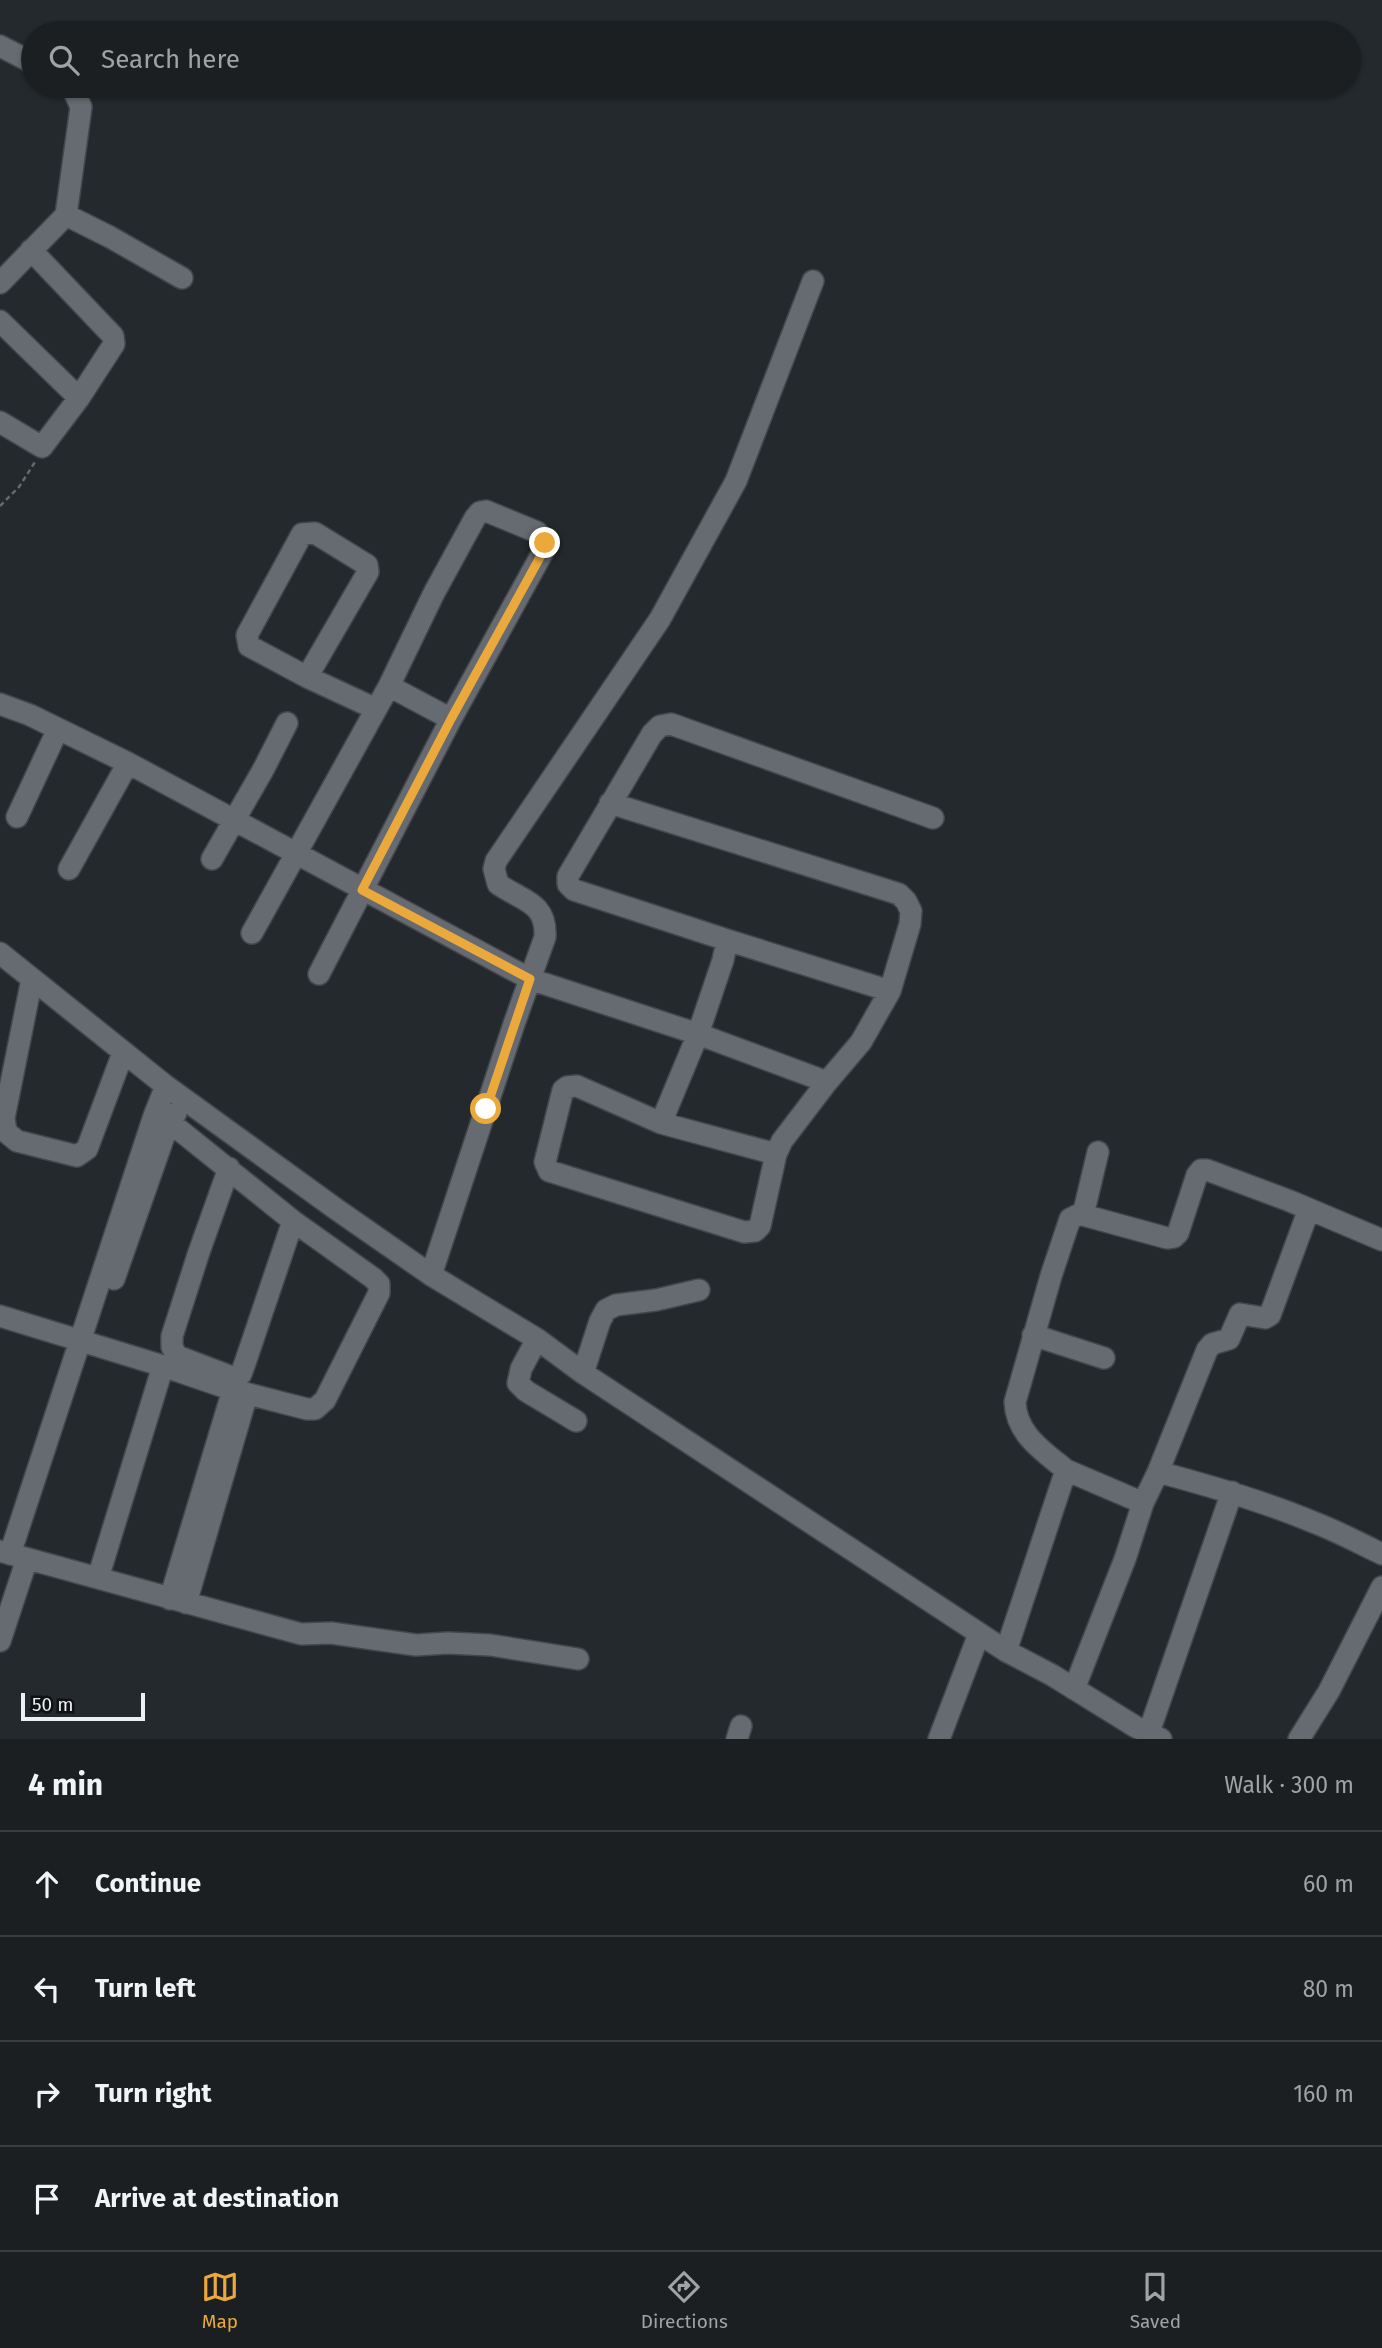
<!DOCTYPE html>
<meta charset="utf-8">
<style>
:root{--surface:#1b1f22;--page:#282c2f;--text:#f1f3f6;--muted:#a0a2a5;--line:#393d40;--accent:#eca93b}
body{margin:0;font-family:"Fira Sans",sans-serif;background:var(--page);color:var(--text)}
.scale{position:absolute;left:21px;bottom:18px;width:124px;box-sizing:border-box;padding-left:7px;border:4px solid #edf0f3;border-top:0;font-size:19px;line-height:24px;white-space:nowrap;color:#edf0f3;-webkit-text-stroke:5px #0f1113;paint-order:stroke}
.stop{position:absolute;width:21px;height:21px;margin:-16px;border:5px solid #eca93b;border-radius:50%;background:#fff}
.stop.end{background:#eca93b;border-color:#fff;box-shadow:0 2px 7px #0008}
.list{margin:0;padding:0;list-style:none}
h2{display:flex;justify-content:space-between;align-items:center;height:91px;margin:0;padding:0 28px;font-size:30px}
h2 small{font-size:23px;font-weight:400;color:var(--muted)}
.list li{display:grid;grid-template-columns:46px 1fr auto;gap:21px;align-items:center;box-sizing:border-box;height:105px;padding:0 28px;border-top:2px solid var(--line)}
.list b{display:block;font-size:26px;white-space:nowrap}
.list em{font-size:23px;font-style:normal;color:var(--muted)}
.icon{flex:none;width:38px;height:38px;fill:none;stroke:currentColor;stroke-width:2;stroke-linecap:round;stroke-linejoin:round}
.map{position:relative;flex:none;width:1382px;height:1739px;overflow:hidden}
.search{position:absolute;background:var(--surface);box-shadow:0 2px 5px #0004;left:21px;right:21px;top:21px;height:77px;display:flex;align-items:center;gap:18px;box-sizing:border-box;padding:0 24px;border-radius:38px;color:var(--muted);font-size:26px}
.sheet{height:511px;background:var(--surface)}
nav{display:flex;justify-content:space-around;align-items:center;box-sizing:border-box;height:98px;border-top:2px solid var(--line);background:var(--surface);font-size:19px;color:var(--muted)}
nav a{display:grid;justify-items:center;gap:4px}
nav .on{color:var(--accent)}
.map>svg:first-child{display:block}
.lines{fill:none;stroke-linecap:round;stroke-linejoin:round}
.minor-casing{stroke:#43474b;stroke-width:24}
.path{stroke:#64696d;stroke-width:2.5;stroke-dasharray:5 3.5;stroke-linecap:butt}
.minor{stroke:#656b70;stroke-width:21}
.route{stroke:#eca93b;stroke-width:9}
</style>
<div class="map">
<svg width="1382" height="1739" viewBox="0 0 1382 1739">
<rect width="100%" height="100%" fill="#24292d"/>
<g class="lines">
<defs>
<path id="minor" d="M0,46L33,63
M66,215L110,237L182,278
M0,283L66,215L81,107L74,91L67,86
M0,321L79,398
M0,422L42,447L79,398L114,344L113,336L31,250
M307,677L368,572L367,565L315,533L302,534L247,635L249,646L307,677L376,709
M389,686L451,719
M0,704L30,715L128,763L530,979L698,1034L827,1082
M610,803L899,894L906,901L911,911L910,924L890,991L861,1042L827,1082L782,1141L776,1154L760,1226L755,1231L744,1232L549,1171L545,1162L563,1090L567,1087L577,1086L661,1123L776,1154
M17,817L58,729
M212,859L263,770L287,723
M69,869L128,763
M252,933L389,686L434,593L475,518L480,512L486,511L537,532L545,543L544,550L451,719L319,974
M727,940L890,991
M0,953L166,1086L336,1209L431,1275L537,1339L583,1373L1006,1651L1052,1675L1136,1727L1161,1739
M32,979L4,1118L6,1132L17,1141L77,1156L87,1149L123,1053
M154,1116L177,1128L293,1221L245,1363L241,1374L232,1377L177,1356L172,1347V1336L199,1252L229,1168
M661,1123L698,1034L723,960L727,940L574,890L568,884V876L652,734L660,726L671,724L933,818
M1083,1215L1098,1152
M431,1275L514,1024L545,937C547,902 522,901 498,884L494,869L496,861L660,619L736,481L813,281
M114,1279L169,1122L176,1113
M0,1316L163,1366
M1033,1335L1104,1358
M537,1339L521,1369L518,1383L526,1391L576,1421
M583,1373L600,1321L606,1310L616,1305L656,1300L699,1290
M1066,1470C1043,1451 1016,1434 1015,1402L1051,1276L1070,1219L1078,1215H1083L1167,1238L1174,1237L1178,1233L1197,1175L1201,1170H1207L1290,1201L1382,1240
M1158,1472C1211,1486 1263,1501 1313,1522C1337,1531 1359,1543 1382,1554
M0,1551L301,1634L331,1633L416,1645L448,1643L490,1645L578,1659
M10,1554L154,1116L166,1086
M98,1578L163,1366L233,1390L307,1409H315L325,1400L379,1293V1284L373,1278L293,1221
M170,1599L233,1390
M186,1603L247,1394
M0,1641L27,1559
M1006,1651L1066,1470L1143,1503
M1074,1689L1125,1559L1143,1503L1158,1472L1207,1350L1212,1344L1229,1339L1240,1314L1265,1318L1270,1315L1309,1209
M1149,1732L1232,1492
M737,1739L741,1726
M939,1739L979,1634
M1299,1739L1329,1691L1382,1587"/>
</defs>
<use href="#minor" class="minor-casing"/>
<path class="path" d="M0,506L19,487L35,462"/>
<use href="#minor" class="minor"/>
</g>
<g class="lines">
<path class="route" d="M486,1109L530,979L362,890L451,719L544,550L545,543"/>
</g>
</svg>
<div class="scale">50 m</div>
<div class="stop" style="left:486px;top:1109px"></div>
<div class="stop end" style="left:545px;top:543px"></div>
<div class="search"><svg class="icon" aria-label="search" viewBox="0 0 24 24"><circle cx="10" cy="10" r="6"/><path d="M15 15l6 6"/></svg>Search here</div>
</div>
<section class="sheet">
<h2>4 min<small>Walk · 300 m</small></h2>
<ul class="list">
<li><svg class="icon" aria-label="ahead" viewBox="0 0 24 24"><path d="M12 20V5M6 11l6-6 6 6"/></svg><div><b>Continue</b></div><em>60 m</em></li>
<li><svg class="icon" aria-label="left" viewBox="0 0 24 24"><path d="M17 20v-9H6M10 6l-5 5 5 5"/></svg><div><b>Turn left</b></div><em>80 m</em></li>
<li><svg class="icon" aria-label="right" viewBox="0 0 24 24"><path d="M7 20v-9h11M14 6l5 5-5 5"/></svg><div><b>Turn right</b></div><em>160 m</em></li>
<li><svg class="icon" aria-label="arrive" viewBox="0 0 24 24"><path d="M6 21V4h12l-3 4 3 4H6"/></svg><div><b>Arrive at destination</b></div></li>
</ul>
</section>
<nav>
<a class="on"><svg class="icon" aria-label="map" viewBox="0 0 24 24"><path d="M3 6l6-2 6 2 6-2v14l-6 2-6-2-6 2zM9 4v14M15 6v14"/></svg>Map</a>
<a><svg class="icon" aria-label="directions" viewBox="0 0 24 24"><path d="M12 3l9 9-9 9-9-9zM9 14v-3h6M13 9l2 2-2 2"/></svg>Directions</a>
<a><svg class="icon" aria-label="saved" viewBox="0 0 24 24"><path d="M7 4h10v16l-5-4-5 4z"/></svg>Saved</a>
</nav>
